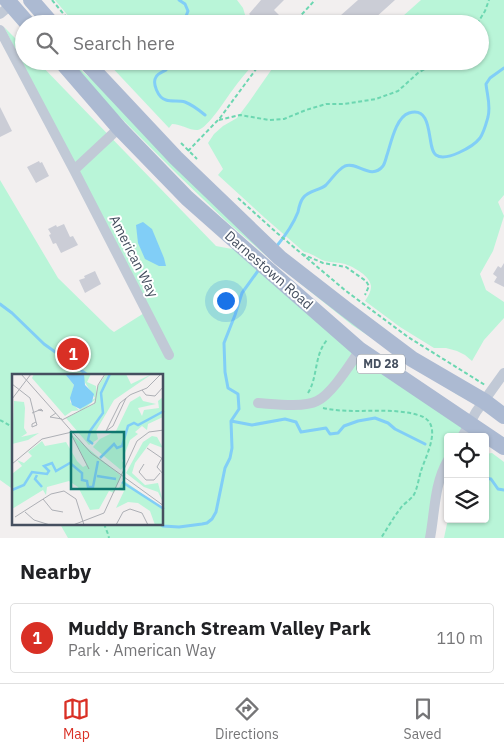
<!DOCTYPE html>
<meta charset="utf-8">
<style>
:root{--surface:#fff;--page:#f6f6f6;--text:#202124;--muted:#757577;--line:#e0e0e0;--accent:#d93025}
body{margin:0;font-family:"IBM Plex Sans",sans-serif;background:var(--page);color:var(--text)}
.controls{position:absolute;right:15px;bottom:15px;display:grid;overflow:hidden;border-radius:5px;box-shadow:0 1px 4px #0004}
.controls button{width:45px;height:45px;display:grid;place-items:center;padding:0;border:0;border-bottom:1px solid var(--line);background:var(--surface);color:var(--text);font:25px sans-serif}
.you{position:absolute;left:225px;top:300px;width:18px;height:18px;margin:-12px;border:4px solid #fff;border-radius:50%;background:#1a73e8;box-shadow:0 0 0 8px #1a73e833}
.badge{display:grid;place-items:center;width:32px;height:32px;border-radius:50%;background:var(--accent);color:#fff;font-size:16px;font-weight:700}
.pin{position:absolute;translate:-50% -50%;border:2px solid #fff;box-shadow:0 1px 5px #0006}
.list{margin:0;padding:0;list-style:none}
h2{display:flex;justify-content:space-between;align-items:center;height:65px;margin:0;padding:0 20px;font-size:21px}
h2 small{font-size:16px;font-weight:400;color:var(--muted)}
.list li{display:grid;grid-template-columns:32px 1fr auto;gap:15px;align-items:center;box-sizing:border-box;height:70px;margin:0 10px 10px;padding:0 10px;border:1px solid var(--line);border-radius:5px}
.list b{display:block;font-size:19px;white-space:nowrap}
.list p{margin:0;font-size:16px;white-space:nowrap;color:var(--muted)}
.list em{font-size:16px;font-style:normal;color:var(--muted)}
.icon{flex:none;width:28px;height:28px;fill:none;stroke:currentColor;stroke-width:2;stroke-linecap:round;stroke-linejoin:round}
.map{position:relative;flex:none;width:504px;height:538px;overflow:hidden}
.search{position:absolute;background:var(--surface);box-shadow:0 1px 4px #0004;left:15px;right:15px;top:15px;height:55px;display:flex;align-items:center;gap:12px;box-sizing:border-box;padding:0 18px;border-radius:28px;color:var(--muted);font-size:19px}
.sheet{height:145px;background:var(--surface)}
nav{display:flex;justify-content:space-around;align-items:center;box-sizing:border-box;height:70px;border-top:1px solid var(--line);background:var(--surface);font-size:14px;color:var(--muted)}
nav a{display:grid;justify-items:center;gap:2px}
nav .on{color:var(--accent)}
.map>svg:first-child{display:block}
.green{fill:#b9f5d8}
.water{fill:#81cef7}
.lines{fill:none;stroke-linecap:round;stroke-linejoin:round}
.stream{stroke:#81cef7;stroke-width:3}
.building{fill:#cbcdd6}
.path{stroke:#6cd7b1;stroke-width:2;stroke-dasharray:4 2.5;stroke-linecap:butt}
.street{stroke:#c1c9d6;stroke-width:10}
.primary{stroke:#acbad2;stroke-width:16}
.labels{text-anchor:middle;stroke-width:4;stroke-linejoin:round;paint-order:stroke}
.shield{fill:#fff;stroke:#7d848f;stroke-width:1}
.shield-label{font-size:12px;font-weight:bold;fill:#454f5f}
.street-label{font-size:14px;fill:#454f5f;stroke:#fff}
.inset-river{fill:none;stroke:#81cef7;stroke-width:2.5}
.inset-road{fill:none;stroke:#adafb5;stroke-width:1}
.view{fill:#0f766e;fill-opacity:0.15;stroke:#0f766e;stroke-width:2.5}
.inset-edge{fill:none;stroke:#454f5f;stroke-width:2.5}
</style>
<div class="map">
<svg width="504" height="538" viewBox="0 0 504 538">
<rect width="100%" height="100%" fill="#f2efef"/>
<path class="green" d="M55,0H237L243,8L246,18L253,24H75Z
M421,0H504V195L498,202L504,216L493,251L480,274L486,290L504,302V318L484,340L472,361L465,355L457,351L446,348H434L400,327L365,301C368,296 371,292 371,286C370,276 354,267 345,264C339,262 332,263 325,261C318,259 312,253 304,252L265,218L218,175L223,169L208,143L214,134L223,126L237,118L249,102L274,66L283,65L289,61H292L299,68L318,61H480V24H394Z
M4,27L24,47V61H37L216,246L248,252L360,350L470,423L462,437H448V461L427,538H68L60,524H162V376H14V490L0,480V180L58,278L110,329L114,332L149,310Z
M69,61H73L83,72L95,82L224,208L461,397L352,325L276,264L227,222L178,175L106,103Z
M106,61H247L251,67C245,74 239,81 234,88C227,97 208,128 198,130C191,131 181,124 172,124L169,128Z
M492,453L504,462V538H444L448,519H485V454Z"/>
<path class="water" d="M143,222L152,229L164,258L166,266H159L145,259L138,243L136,225Z"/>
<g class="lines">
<path class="stream" d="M179,0L185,4L188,11L183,24
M167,61L166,70C163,72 158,73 156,77C152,83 158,98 166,100C172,102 179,100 185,102C193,105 199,110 205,115
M276,247C285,236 293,225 298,212C299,207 300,202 303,198C309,190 319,191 326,185C332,179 337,170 345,166C357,161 371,181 383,166C385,163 386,158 387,155C391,143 396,117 409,113C435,105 426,149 436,155C446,162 473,147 480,138C484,132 486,124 488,117C491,105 487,95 486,84L490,78L504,68
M0,304L12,313L44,344L89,376
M231,421L252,425L285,419L296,422L301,432L326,428L330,434L338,433L344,426L358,421L375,418L388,423L395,429L425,444
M485,478L491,479L498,489L504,490
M160,524L163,526L179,527L202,524L207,523L212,519L216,512L225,468L230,458L232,448L231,421L239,409L238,394L228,388L225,372L224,343L235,315L242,293L260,268"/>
</g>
<path class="building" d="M261,0H284L274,10L280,16L272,24H261L249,14Z
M358,0H395L374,19L378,24H331Z
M0,107L12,131L0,137Z
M39,161L40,163L42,162L49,176L36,183L27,167Z
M64,224L70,237L73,236L78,245L61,253L56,243L53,244L49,235L51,234L48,229L56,225L57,227Z
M504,263V287L494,282L497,277L493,274L498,266L501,268Z
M95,271L101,284L85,293L79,280L85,278L84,276Z"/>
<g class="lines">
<path class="path" d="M52,0L72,24
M293,24L315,0
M477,24L485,11L489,0
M219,120L240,115L269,120L284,119L306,110L326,104H344L376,99L398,91L418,73L438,61
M181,143L197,159
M188,151L220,118L262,61
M238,198L277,233L346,291L408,337L485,385
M302,254L323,263L346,267L366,281L369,286L365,295
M308,393C318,377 314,355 327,340
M323,408C354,415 387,406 418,415C445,422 426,455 421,471C419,477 417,491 413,496C409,501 403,504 400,509C393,518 387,529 381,538
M0,420L14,428
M104,524L108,534L109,538"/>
<path class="street" d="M0,14L11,5
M0,30L74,170L169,355
M74,170L119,128
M258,403C274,404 303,408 317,401C332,394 350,364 360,350
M462,437L476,412L504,373
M430,538C435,512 434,484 448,460"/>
<path class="primary" d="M7,0L28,24
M31,0L52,24
M61,61L119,128L187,198L248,252L360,350L504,447
M85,61L176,158L280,258L347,310L412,359L484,401L504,416"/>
</g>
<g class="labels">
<rect class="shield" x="357" y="354.5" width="48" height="19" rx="4"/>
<g class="shield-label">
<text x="381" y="368">MD 28</text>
</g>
<g class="street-label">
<text transform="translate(134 256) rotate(63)" y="5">American Way</text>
<text transform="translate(269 270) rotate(41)" y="5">Darnestown Road</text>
</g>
</g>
<g transform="translate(12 374)">
<rect width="151" height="151" fill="#f2efef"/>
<path d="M22,0H53L62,11L58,28L67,36L83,24L72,7V0H79L75,8L84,12L85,24L71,36L60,37L53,42L20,4ZM94,0H114L119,10L140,0L102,26L84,57L86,65L77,71L54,44L82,30L86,12ZM128,22L131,27L144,30L126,34L130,42L132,36L147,34L146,27L151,23V43L136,50L135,56L130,52L123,58L126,60L118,66L110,87L113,90L109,96L81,73L88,65L104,57L118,28ZM2,27L12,28L13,34L12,54L15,59L9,63L27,59L16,66L0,70ZM60,61L109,102L102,119L97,117L87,135L78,136L66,113L57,107L35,113L34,121L31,116L0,135V100L10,92L5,86L12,89L20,82L16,78L30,67L33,72L54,68L65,87L71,93L75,91ZM140,62L145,63L151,74L138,69L123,89L120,99L133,111L146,109L151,128L146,118L132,113L114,99L131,68ZM111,106L151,135V151H143L138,137L126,129L116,128L104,134L112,117L106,116Z" fill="#b9f5d8"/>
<path d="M53,0H72L73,11L82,20L80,28L68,35L60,31L58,24L62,11Z" fill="#81cef7"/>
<path class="inset-river" d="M81,70L76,66L78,57L91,39L89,19L98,0M88,84L102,70L105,74L110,72L116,52L122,49L126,51L152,37M25,101L23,105L30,113M85,102L104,105M110,108L152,135M0,116L12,111L20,98L35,100L37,97L32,92L40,89L44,97L58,89L70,99V106L75,107L76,113H81L86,87"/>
<path class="inset-road" d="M9,0L79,79L152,132M0,10L18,24L24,48M130,16L134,21L143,22L152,12M114,24L101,52L94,57L108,29L118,21L120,20L135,14L149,0M0,25L19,0M20,39L25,37L29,35L31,37L26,36M44,39L38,43L50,45M50,46L83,29L86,11L93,0M24,48L25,51L20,53V50ZM59,60L77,95M135,74L151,85M150,84L145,93L152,101M0,90L30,65L60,58M132,90L127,98L134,106H142L148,99M31,125L40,136L51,138M13,138L22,146L38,151M3,143L39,120L52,117L64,125L72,151M61,151L92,139L125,67L137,58L152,56M104,151L111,138L118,135L130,139L136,151"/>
<path class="view" d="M59,58H112V115H59Z"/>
<rect width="151" height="151" class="inset-edge"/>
</g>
</svg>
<div class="controls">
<button><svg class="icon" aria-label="locate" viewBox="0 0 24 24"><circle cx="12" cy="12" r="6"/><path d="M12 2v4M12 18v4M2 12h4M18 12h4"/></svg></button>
<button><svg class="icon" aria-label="layers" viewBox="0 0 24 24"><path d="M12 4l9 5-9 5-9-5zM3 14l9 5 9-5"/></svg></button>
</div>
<div class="you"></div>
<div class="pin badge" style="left:73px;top:354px">1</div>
<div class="search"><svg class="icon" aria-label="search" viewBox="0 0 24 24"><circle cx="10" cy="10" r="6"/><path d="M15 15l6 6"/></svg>Search here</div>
</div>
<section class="sheet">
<h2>Nearby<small></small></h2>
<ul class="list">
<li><span class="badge">1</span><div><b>Muddy Branch Stream Valley Park</b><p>Park · American Way</p></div><em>110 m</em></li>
</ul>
</section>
<nav>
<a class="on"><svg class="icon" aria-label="map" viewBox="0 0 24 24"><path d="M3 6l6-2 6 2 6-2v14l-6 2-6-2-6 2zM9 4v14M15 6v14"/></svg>Map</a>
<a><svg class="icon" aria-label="directions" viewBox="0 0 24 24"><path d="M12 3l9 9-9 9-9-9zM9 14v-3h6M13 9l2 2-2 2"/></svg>Directions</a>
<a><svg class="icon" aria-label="saved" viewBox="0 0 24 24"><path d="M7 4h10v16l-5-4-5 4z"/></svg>Saved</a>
</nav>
